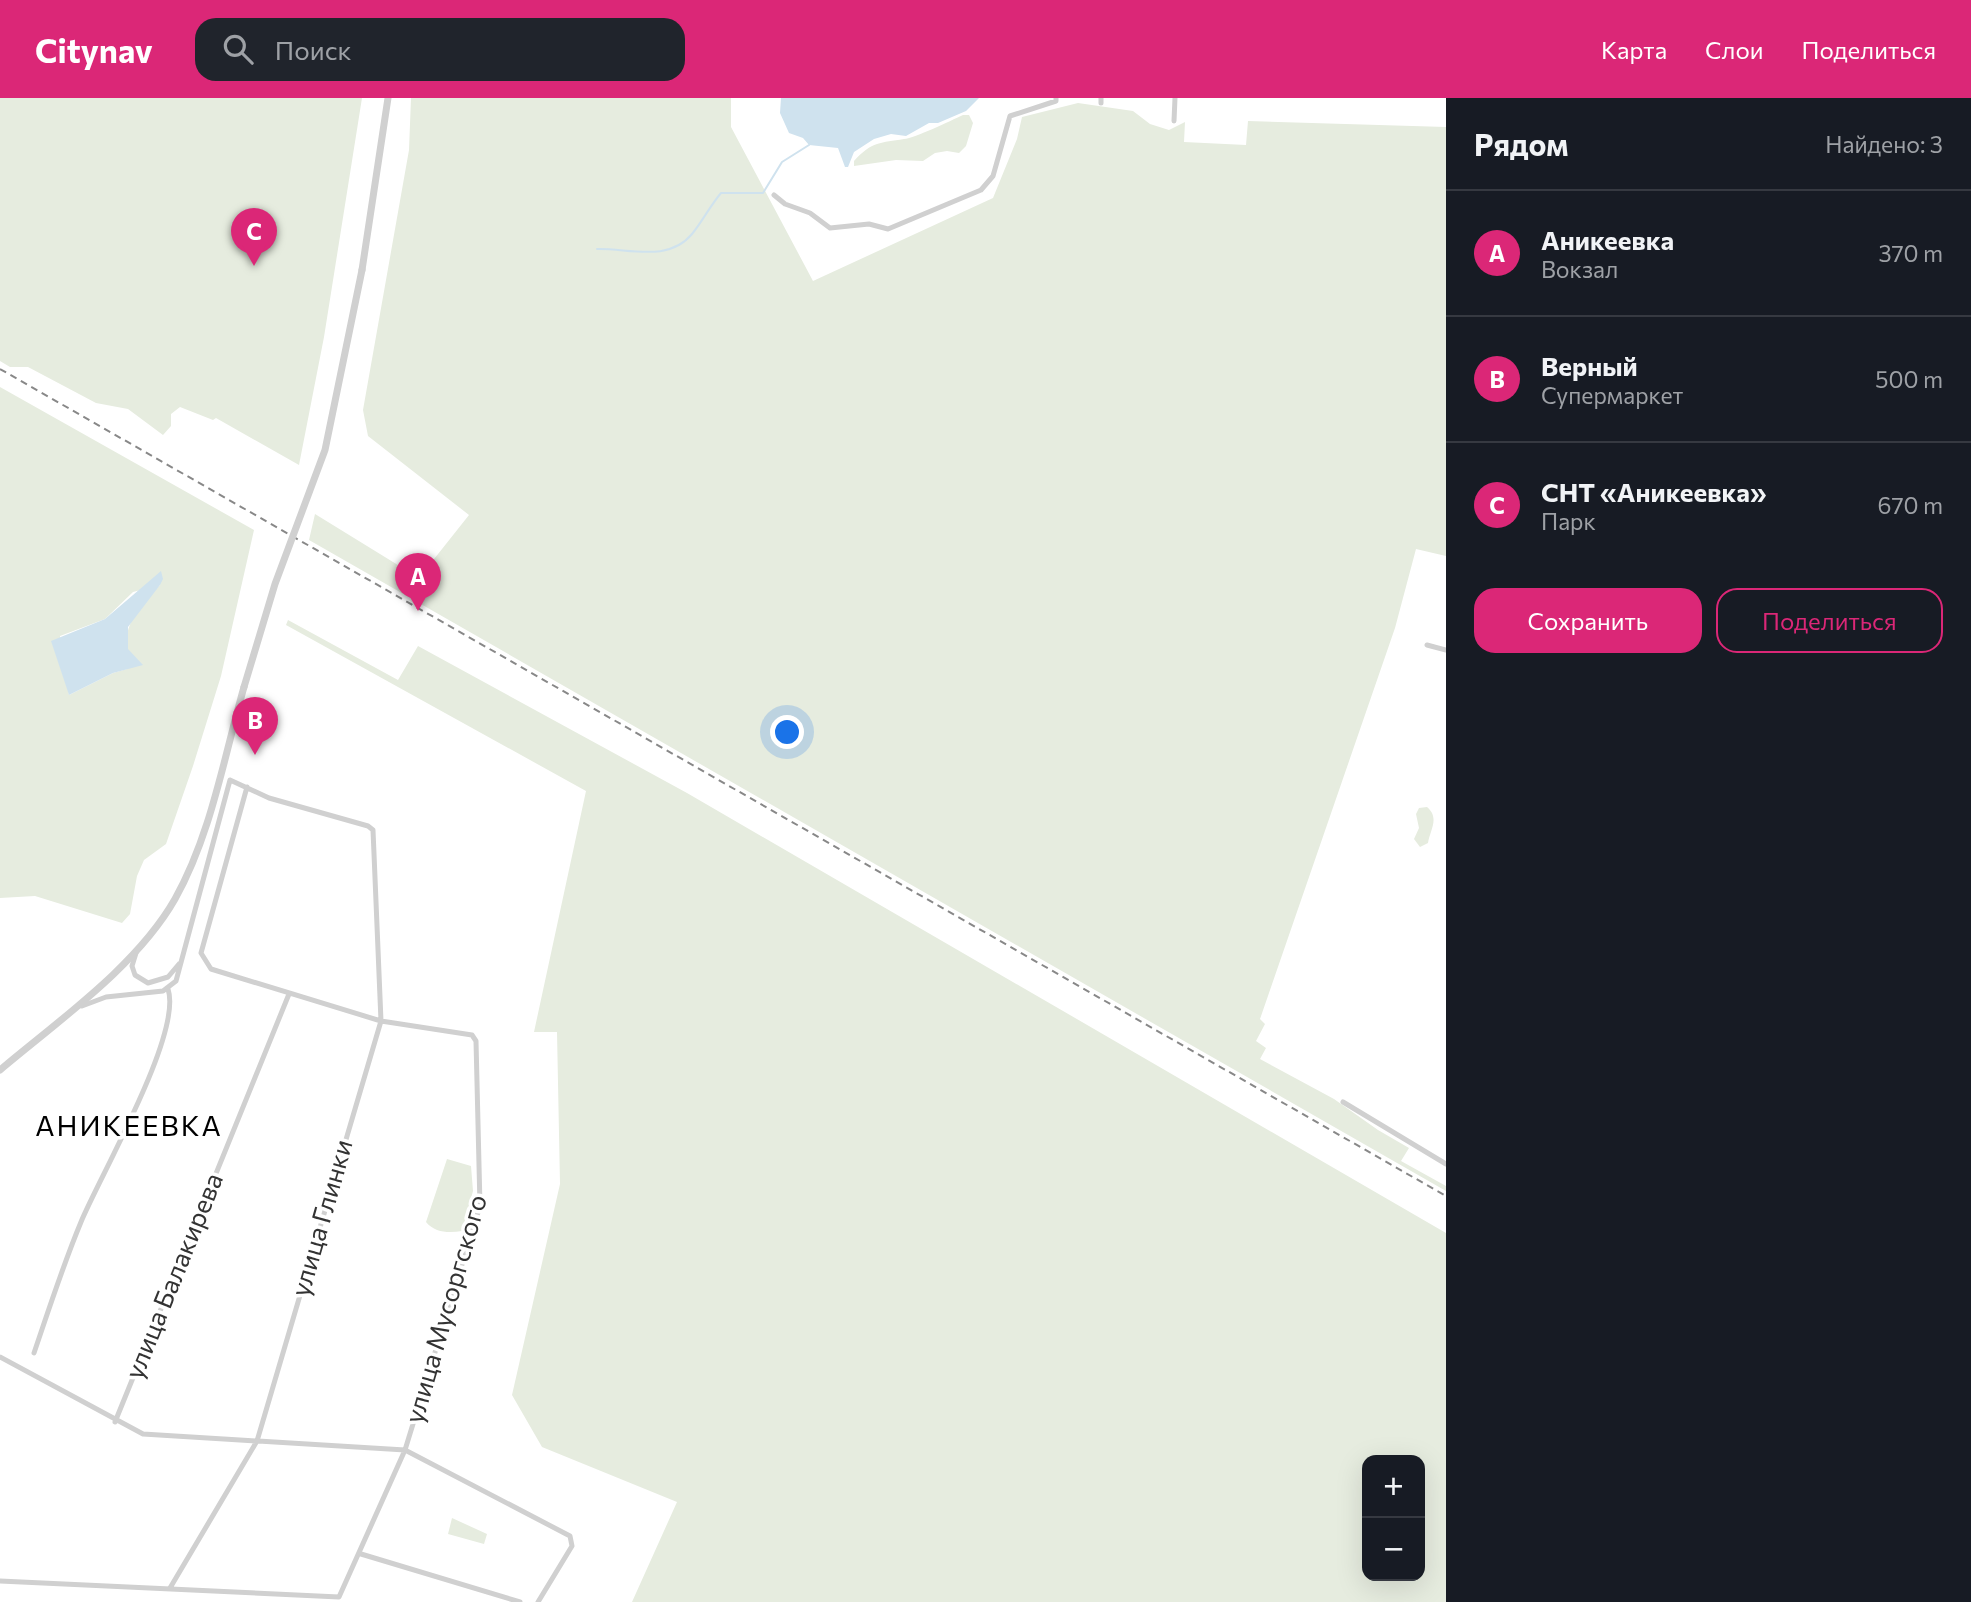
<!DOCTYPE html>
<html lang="ru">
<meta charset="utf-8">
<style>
:root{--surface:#171b24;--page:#20242c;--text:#f1f3f6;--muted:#9ea1a6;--line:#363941;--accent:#db2777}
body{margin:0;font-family:Commissioner,sans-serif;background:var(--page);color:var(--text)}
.controls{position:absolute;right:21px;bottom:21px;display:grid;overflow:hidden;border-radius:14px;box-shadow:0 7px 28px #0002}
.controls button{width:63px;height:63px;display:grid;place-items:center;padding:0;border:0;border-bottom:2px solid var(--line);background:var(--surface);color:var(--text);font:35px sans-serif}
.you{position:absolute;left:788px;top:635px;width:24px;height:24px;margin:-18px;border:5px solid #fff;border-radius:50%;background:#1a73e8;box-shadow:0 0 0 10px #1a73e833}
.badge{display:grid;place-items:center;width:46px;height:46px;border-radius:50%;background:var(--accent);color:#fff;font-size:23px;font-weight:700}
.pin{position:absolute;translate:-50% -58px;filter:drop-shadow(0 2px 4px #0008)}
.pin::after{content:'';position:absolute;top:37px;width:24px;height:21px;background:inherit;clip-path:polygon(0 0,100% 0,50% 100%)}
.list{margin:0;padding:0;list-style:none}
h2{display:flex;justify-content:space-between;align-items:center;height:91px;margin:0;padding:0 28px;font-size:30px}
h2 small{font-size:23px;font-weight:400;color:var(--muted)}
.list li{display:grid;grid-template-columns:46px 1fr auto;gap:21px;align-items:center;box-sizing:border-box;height:126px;padding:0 28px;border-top:2px solid var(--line)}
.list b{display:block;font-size:26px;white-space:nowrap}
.list p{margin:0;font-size:23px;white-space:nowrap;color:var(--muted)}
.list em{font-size:23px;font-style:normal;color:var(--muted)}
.actions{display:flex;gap:14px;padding:21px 28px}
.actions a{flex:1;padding:16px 0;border:2px solid var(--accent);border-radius:21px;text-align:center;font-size:24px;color:var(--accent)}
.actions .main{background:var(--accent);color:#fff}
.icon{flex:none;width:38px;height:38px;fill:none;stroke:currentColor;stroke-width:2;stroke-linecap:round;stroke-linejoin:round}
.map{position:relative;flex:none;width:1446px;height:1504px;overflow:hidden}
header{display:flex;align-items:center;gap:42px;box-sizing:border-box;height:98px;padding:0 35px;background:var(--accent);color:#fff}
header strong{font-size:33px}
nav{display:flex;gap:38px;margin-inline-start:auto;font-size:24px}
.search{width:490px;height:63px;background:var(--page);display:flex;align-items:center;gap:18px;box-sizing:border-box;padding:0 24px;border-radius:21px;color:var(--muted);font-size:26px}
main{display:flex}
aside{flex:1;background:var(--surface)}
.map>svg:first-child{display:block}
.green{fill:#e6ecdf;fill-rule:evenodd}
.water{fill:#cfe2ee}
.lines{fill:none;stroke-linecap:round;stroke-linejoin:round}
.stream{stroke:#cfe2ee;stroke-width:2}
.minor{stroke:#d0d0d0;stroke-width:5}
.tertiary{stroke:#d0d0d0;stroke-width:7}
.rail{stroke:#888;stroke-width:2;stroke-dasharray:7 5;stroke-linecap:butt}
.tertiary-bridge{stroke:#d0d0d0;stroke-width:7}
.labels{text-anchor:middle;stroke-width:7;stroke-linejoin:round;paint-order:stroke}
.street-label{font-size:26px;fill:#333;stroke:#fff}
.neighbourhood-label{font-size:28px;letter-spacing:2px;fill:#000;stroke:#fff}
</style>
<header>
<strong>Citynav</strong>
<div class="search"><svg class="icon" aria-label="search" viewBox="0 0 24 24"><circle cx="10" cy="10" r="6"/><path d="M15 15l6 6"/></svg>Поиск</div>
<nav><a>Карта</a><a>Слои</a><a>Поделиться</a></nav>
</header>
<main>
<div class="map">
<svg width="1446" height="1504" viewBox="0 0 1446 1504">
<rect width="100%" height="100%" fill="#fff"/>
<path class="green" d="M0,0H362L324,239L299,367L216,320L213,322L180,309L171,316V328L163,337L128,311L96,305L28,269H10L0,263Z
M411,0H731V29L813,183L993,100L1017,41L1022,19L1078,5L1133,13L1150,26L1169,32L1185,24L1184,44L1246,47L1248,23L1446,29V458L1416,451L1395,530L1260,921L1265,926L1256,943L1266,950L1260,961L1334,1001L1378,1032L1409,1050L1401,1063L1446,1088V1093L309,442L315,416L419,480L469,417L368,338L363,312L409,52Z
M963,17H969L973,25L966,48L959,55L947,53L935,55L923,63L896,62L854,68V63C872,43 881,45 904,41C915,40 950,23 963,17Z
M0,289L254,432L221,578L193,668L166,746L144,762L137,778L130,816L122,825L35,798L0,800ZM160,487C146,502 125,523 127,544C127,556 131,559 127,571L113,575L69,597L60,538L105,521L133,494Z
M288,522L398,582L418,548L687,695L1446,1135V1504H632L677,1404L542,1349L512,1297L560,1086L557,934H534L586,693L286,527ZM1420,1362V1478H1367V1362Z
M1427,709C1440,720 1430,732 1428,745L1420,749L1414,741L1419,730L1416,716L1419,710Z
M447,1061L471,1068L473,1093L462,1133C449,1135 435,1135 426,1124Z
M452,1420L487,1436L484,1446L448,1436Z"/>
<path class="water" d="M781,0H979L966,13L938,25H929L906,38L891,36L874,41L854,54L848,69H845L838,50L809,47L803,40L789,35L780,15Z
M161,473L163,481L160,487L128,529V551L143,567L113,575L69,597L51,543L105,521Z"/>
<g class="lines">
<path class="stream" d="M597,151C628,150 668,165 692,136C702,124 710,108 721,95H763L782,64L809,47"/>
<path class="minor" d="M1101,5V0
M1174,23L1175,0
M774,97L785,106L810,115L830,130L869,126L888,131L981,92L993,78L1010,18L1056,3V0
M1427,547L1446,552
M136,855L132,868L135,877L148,885L168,879L179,866
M82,908L106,899L163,893L176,883L230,682L269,700L368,728L373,732L381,923L257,1343L170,1490
M1343,1004L1446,1066
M34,1255C49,1211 63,1167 81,1124C100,1078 183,935 168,891
M0,1259L143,1336L405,1352L570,1438L572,1448L538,1504
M115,1324L289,896
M361,1456L520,1504
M0,1483L339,1499L405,1352L480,1108L476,943L472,937L381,923L211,871L201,855L247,689"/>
<path class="tertiary" d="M362,172L388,0
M0,972C58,923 137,868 175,801C211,737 224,659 244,589"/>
<path class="rail" d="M0,271L1446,1098"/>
<path class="tertiary-bridge" d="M244,589L275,486L325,352L362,172"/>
</g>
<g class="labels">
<g class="street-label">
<text transform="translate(322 1120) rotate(-74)" y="9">улица Глинки</text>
<text transform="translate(174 1178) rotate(-68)" y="9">улица Балакирева</text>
<text transform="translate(446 1211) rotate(-74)" y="9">улица Мусоргского</text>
</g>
<g class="neighbourhood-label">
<text x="129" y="1038">АНИКЕЕВКА</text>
</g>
</g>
</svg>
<div class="controls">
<button>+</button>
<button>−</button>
</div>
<div class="you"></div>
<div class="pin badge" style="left:418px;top:513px">A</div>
<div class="pin badge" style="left:255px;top:657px">B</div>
<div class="pin badge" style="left:254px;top:168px">C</div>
</div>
<aside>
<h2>Рядом<small>Найдено: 3</small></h2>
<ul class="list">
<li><span class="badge">A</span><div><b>Аникеевка</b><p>Вокзал</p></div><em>370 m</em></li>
<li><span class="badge">B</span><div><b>Верный</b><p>Супермаркет</p></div><em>500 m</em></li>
<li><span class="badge">C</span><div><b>СНТ «Аникеевка»</b><p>Парк</p></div><em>670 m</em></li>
</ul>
<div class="actions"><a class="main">Сохранить</a><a>Поделиться</a></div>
</aside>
</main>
